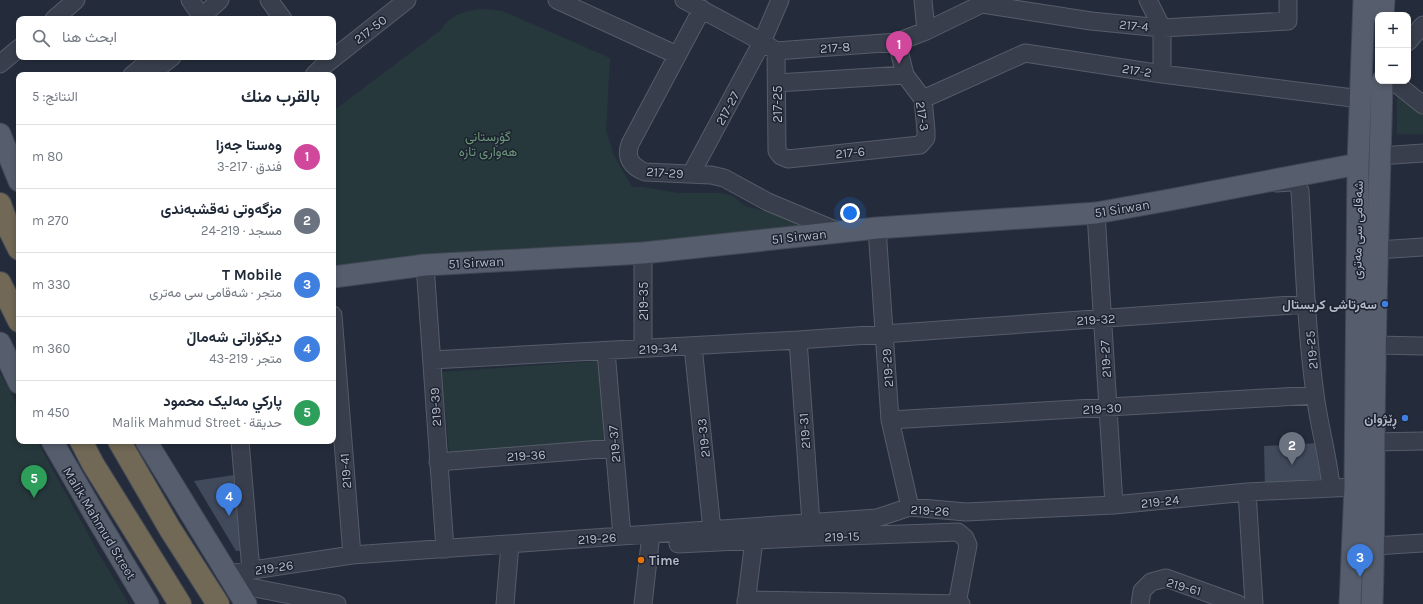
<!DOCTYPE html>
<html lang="ar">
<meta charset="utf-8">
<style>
:root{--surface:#fff;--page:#f6f6f7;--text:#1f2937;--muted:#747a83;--line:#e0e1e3;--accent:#db2777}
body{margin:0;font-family:Karla,Vazirmatn,sans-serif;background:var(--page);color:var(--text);direction:rtl}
.controls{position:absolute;right:12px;top:12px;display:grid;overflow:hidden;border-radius:8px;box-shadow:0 2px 6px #0003}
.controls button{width:36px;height:36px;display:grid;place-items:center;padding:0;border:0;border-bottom:1px solid var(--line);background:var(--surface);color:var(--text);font:20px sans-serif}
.you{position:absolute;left:850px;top:213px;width:14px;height:14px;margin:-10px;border:3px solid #fff;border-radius:50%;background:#1a73e8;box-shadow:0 0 0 6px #1a73e833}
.badge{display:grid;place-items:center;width:26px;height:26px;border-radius:50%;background:var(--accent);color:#fff;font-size:13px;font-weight:700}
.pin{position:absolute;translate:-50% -33px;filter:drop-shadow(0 1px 2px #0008)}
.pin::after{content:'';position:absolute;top:21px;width:14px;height:12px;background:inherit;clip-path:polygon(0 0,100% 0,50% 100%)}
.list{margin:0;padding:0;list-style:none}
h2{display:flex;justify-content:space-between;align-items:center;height:52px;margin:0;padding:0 16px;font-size:17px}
h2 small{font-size:13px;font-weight:400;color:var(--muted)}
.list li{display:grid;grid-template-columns:26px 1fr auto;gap:12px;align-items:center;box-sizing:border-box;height:64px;padding:0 16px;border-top:1px solid var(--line)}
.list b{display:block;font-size:15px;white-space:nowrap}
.list p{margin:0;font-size:13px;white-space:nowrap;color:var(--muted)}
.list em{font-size:13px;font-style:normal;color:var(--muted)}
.icon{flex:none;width:22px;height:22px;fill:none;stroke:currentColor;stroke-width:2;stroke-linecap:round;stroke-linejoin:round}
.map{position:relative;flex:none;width:1423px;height:604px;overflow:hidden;direction:ltr}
.search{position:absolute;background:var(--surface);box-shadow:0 2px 6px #0003;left:16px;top:16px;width:320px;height:44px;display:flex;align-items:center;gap:10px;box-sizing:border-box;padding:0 14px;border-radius:8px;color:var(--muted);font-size:15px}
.panel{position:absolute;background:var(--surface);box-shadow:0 2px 6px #0003;left:16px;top:72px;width:320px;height:372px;border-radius:8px;direction:rtl}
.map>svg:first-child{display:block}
.green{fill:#26383c}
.building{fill:#404a5b}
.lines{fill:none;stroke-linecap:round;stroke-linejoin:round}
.minor-casing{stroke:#565c69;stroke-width:19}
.major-casing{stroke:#414754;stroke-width:23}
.highway-casing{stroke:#434956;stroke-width:24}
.minor{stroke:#383e4c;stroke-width:17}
.major{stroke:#565d6c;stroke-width:21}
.highway{stroke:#716855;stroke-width:22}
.shop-dot{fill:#3f7fe0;stroke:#1d2330;stroke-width:1.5}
.food-dot{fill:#e8710a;stroke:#1d2330;stroke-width:1.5}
.labels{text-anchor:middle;stroke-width:3;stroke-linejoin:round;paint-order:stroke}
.street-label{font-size:13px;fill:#b3b9c7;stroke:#1d2330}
.park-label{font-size:13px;fill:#6b9779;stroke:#1d2330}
.poi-label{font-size:13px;font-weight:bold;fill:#b3b9c7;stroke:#1d2330;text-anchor:end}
</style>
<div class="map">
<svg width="1423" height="604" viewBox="0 0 1423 604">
<rect width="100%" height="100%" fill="#242c3b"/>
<path class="green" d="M483,9L502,11L610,58L606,130L614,156L632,187H644L677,193H720L733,196L745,206L760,210L775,213L802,223L806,233L333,275V111L441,30C449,15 468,10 483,9Z
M1397,95L1423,114V134H1397Z
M598,361L604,440L449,452L442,372Z
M0,373L19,408V441H37L99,554L129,604H0Z"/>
<path class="building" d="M1318,443L1322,483L1265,488L1264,446Z
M241,474L246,550L236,551L194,481Z"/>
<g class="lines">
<defs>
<path id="minor" d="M190,0L202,17
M269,0L283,19
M557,0L677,55
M684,0L762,42L776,51L897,42L926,31L990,0
M923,0L926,31
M1148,0L1162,28V74
M982,4L1091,21L1162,28L1288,21V0
M702,9L630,144C625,158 632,167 645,172L711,175L724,178L768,202L840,232
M54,19L76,0
M199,19L220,0
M1408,42L1423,25
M776,51L777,151L781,156L788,159L920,145L926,138V131L923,99L905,75L897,42
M0,64L19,48
M132,75L154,57
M149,75L172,57
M314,75L321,68L407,0
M1393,81L1423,105
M777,83L905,75
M923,99L1025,53L1162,74L1361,99
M1380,156L1423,153
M691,174L762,42L780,0
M1276,183L1291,182L1297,184L1300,191C1304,259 1306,327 1315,394C1319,426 1328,456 1331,487
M1096,213L1114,505
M877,228L890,420L910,507
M1377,250L1423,247
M643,253V348
M425,265L445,549
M333,315L352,555
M798,340L811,523
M1375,345L1423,346
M693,346L712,530
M606,351L622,536
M432,360L798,340L1307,304
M890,420L1315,395
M240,441L251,571
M1373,442L1423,441
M438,462L614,448
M1247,492L1254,604
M678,544L818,537L958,532L965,538L968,545L957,604
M1374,546L1423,543
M227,574L352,555L877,518L910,507L966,512L1114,505L1247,492L1355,487
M234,584L337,604
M746,600L961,604
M505,604L510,544
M643,604L651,534
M746,604L754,540
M1140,604L1142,591L1151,582L1166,578L1238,604"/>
<path id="major" d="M1383,15L1384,0
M0,134L19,181
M333,277L425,265L643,253L877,228L1096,213L1169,200L1358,164
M0,343L19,383
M52,441L99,522L148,604
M146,441L246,604
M1350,604L1355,487L1358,164L1364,0
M1372,604C1375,525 1373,447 1375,368C1376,272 1380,177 1382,81"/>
<path id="highway" d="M0,204L10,231L19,249
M0,283L19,321
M81,441L93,464L180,604
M119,441L170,529L218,604"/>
</defs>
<use href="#minor" class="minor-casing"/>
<use href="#major" class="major-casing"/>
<use href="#highway" class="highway-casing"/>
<use href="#minor" class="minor"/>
<use href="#major" class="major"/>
<use href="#highway" class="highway"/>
</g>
<g class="shop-dot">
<circle cx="1385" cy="304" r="4"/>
<circle cx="1405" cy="418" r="4"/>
</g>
<circle class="food-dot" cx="641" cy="560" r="4"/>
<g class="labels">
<g class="street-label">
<text transform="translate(1134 25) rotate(6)" y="5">217-4</text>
<text transform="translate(370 29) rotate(-38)" y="5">217-50</text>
<text transform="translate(835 47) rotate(-4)" y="5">217-8</text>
<text transform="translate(1137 70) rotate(9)" y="5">217-2</text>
<text transform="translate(777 104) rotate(-90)" y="5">217-25</text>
<text transform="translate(727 108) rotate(-62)" y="5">217-27</text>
<text transform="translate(923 116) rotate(81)" y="5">217-3</text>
<text transform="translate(850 152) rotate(-6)" y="5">217-6</text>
<text transform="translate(665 172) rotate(4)" y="5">217-29</text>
<text transform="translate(1122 208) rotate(-9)" y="5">51 Sirwan</text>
<text transform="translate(1357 230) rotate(-89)" y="5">شەقامی سی مەتری</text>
<text transform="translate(799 236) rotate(-6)" y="5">51 Sirwan</text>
<text transform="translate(476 262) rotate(-3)" y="5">51 Sirwan</text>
<text transform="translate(643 301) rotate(-90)" y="5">219-35</text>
<text transform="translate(1096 319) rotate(-4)" y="5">219-32</text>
<text transform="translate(658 348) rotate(-3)" y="5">219-34</text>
<text transform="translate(1311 350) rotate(-95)" y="5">219-25</text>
<text transform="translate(1105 359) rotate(-93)" y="5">219-27</text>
<text transform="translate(887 368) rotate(-94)" y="5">219-29</text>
<text transform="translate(435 407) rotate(-94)" y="5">219-39</text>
<text transform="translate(1102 408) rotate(-3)" y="5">219-30</text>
<text transform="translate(804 431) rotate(-94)" y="5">219-31</text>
<text transform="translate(703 438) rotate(-96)" y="5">219-33</text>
<text transform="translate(614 444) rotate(-95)" y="5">219-37</text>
<text transform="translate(526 455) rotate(-4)" y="5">219-36</text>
<text transform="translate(345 471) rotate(-94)" y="5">219-41</text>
<text transform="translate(1160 501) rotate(-6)" y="5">219-24</text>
<text transform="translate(930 510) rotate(3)" y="5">219-26</text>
<text transform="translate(100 523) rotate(59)" y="5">Malik Mahmud Street</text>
<text transform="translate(842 536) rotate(-2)" y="5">219-15</text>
<text transform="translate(597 538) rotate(-4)" y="5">219-26</text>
<text transform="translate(274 567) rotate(-8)" y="5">219-26</text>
<text transform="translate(1184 586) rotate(16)" y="5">219-61</text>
</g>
<g class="park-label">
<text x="488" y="141">گۆڕستانی<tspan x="488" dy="15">هەواری تازە</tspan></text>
</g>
<g class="poi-label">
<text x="1377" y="309">سەرتاشی کریستال</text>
<text x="1397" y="423">ڕێژوان</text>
<text x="649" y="565" text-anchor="start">Time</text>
</g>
</g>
</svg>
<div class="controls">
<button>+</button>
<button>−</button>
</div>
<div class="you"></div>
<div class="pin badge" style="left:899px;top:64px;background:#d1479c">1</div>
<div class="pin badge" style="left:1292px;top:465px;background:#6b7280">2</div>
<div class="pin badge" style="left:1360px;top:577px;background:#3f7fe0">3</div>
<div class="pin badge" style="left:229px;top:516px;background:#3f7fe0">4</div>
<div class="pin badge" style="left:34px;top:498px;background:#2e9e5b">5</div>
<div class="search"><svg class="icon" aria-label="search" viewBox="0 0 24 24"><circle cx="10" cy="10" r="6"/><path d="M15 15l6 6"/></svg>ابحث هنا</div>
<section class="panel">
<h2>بالقرب منك<small>النتائج: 5</small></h2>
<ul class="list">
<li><span class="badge" style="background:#d1479c">1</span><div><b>وەستا جەزا</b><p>فندق · 217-3</p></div><em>80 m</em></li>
<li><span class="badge" style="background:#6b7280">2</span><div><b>مزگەوتی نەقشبەندی</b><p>مسجد · 219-24</p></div><em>270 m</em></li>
<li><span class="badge" style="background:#3f7fe0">3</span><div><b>T Mobile</b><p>متجر · شەقامی سی مەتری</p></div><em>330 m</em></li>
<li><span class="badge" style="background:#3f7fe0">4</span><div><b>دیکۆراتی شەماڵ</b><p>متجر · 219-43</p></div><em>360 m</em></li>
<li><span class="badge" style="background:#2e9e5b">5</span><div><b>پارکي مەليک محمود</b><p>حديقة · Malik Mahmud Street</p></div><em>450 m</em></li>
</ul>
</section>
</div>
